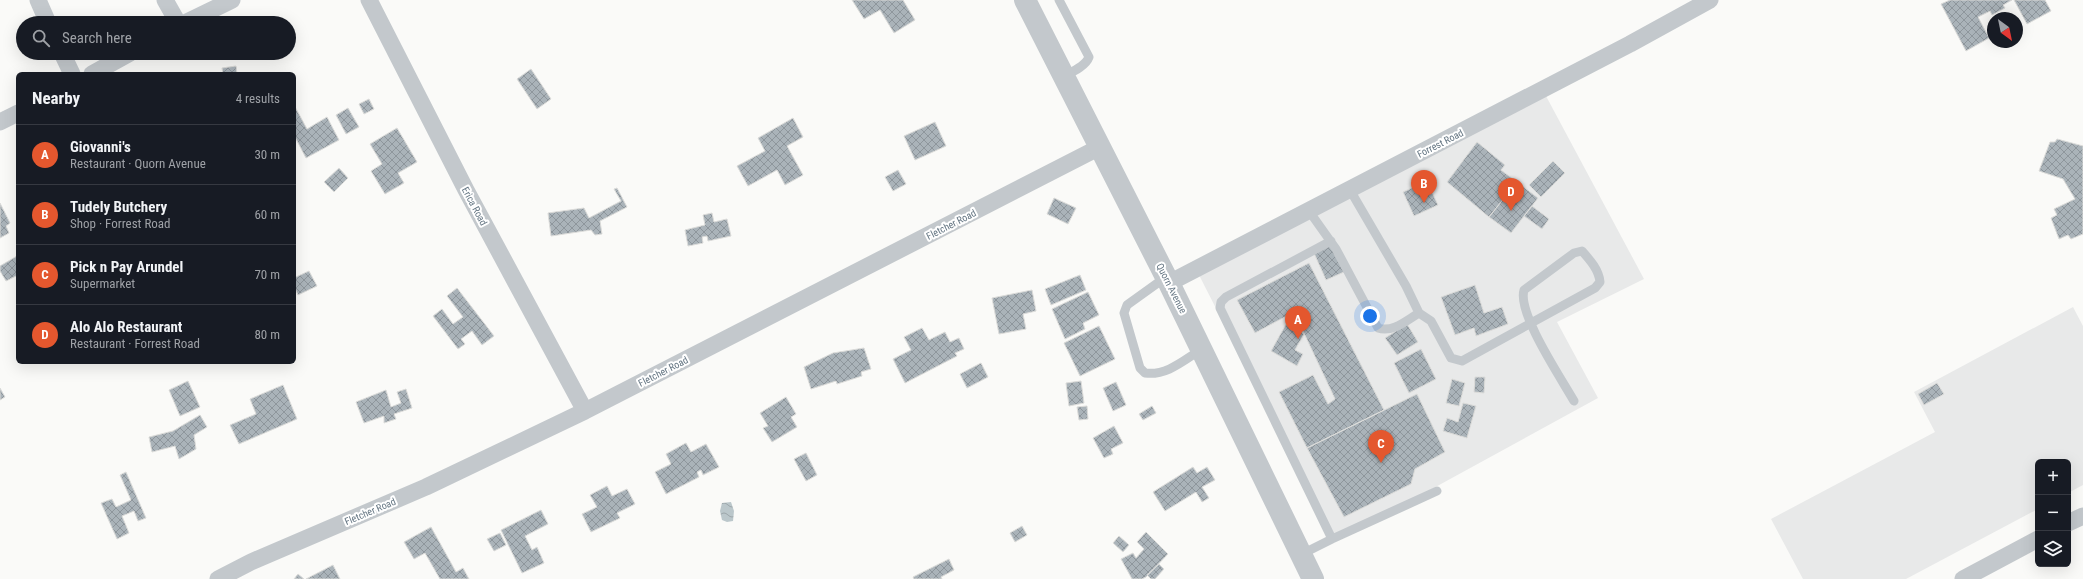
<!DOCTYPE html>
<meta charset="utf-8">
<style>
:root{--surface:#171b24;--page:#20242c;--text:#f1f3f6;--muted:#9ea1a6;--line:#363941;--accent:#e4572e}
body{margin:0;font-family:"Roboto Condensed",sans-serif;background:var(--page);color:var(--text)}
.controls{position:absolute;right:12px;bottom:12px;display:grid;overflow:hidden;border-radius:6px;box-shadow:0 4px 16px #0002}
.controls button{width:36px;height:36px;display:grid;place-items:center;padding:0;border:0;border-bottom:1px solid var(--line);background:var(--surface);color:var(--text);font:20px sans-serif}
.compass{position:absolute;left:1987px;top:12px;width:36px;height:36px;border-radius:50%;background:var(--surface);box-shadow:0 4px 16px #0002;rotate:147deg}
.you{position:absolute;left:1370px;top:316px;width:14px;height:14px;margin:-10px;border:3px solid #fff;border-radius:50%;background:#1a73e8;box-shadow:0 0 0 6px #1a73e833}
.badge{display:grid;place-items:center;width:26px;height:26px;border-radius:50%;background:var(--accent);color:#fff;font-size:13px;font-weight:700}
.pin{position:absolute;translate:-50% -33px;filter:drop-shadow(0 1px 2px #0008)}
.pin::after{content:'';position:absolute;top:21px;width:14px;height:12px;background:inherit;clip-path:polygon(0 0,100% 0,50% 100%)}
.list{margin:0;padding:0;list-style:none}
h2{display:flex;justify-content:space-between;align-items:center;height:52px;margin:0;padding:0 16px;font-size:17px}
h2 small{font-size:13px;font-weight:400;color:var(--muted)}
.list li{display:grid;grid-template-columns:26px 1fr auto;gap:12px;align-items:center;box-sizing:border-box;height:60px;padding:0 16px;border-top:1px solid var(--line)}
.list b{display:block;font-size:15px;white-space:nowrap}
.list p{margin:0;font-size:13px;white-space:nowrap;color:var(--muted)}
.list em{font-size:13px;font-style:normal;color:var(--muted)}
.icon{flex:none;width:22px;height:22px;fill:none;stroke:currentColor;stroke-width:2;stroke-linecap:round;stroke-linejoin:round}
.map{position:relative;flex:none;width:2083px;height:579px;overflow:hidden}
.search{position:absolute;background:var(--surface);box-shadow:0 4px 16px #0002;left:16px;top:16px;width:280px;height:44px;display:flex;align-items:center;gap:10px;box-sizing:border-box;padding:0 14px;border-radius:22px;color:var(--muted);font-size:15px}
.panel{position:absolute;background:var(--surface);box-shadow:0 4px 16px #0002;left:16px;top:72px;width:280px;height:292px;border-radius:6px}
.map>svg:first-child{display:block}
.built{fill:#e8e9e9}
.water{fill:url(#water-waves)}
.building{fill:url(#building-cross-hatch);stroke:#dcdcda}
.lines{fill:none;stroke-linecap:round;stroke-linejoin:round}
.service{stroke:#c3c8cc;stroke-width:9}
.minor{stroke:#c3c8cc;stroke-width:17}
.tertiary{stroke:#c3c8cc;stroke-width:22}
.labels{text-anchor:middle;stroke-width:4;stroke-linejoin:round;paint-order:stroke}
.street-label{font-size:10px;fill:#657683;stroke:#fff}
</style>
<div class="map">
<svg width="2083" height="579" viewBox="0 0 2083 579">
<defs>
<pattern id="water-waves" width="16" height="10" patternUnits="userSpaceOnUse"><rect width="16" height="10" fill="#bbc7cb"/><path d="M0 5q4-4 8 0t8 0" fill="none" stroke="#9ca6aa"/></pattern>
<pattern id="building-cross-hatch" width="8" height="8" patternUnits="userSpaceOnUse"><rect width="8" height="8" fill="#aab3b9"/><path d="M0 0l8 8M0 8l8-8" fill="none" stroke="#8e969c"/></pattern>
</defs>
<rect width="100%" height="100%" fill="#fafaf8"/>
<path class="built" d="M1546,96L1644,279L1557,322L1598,398L1335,542L1199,275Z
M2073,307L2083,326V485L2068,493V462H2038V509L1906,579H1803L1771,519L1935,432L1914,392Z"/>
<path class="water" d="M731,502L734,511L733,521L727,522L722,520L720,511L722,503Z"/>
<path class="building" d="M852,0H903L915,20L894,33L880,10L864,19Z
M1950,0H2012L2003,5L2005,8L1992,15L1990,11L1978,17L1989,38L1966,51L1941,4Z
M2014,0H2045L2051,11L2027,24Z
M236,66L237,74H223L222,68Z
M531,69L551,99L537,109L517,79Z
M369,99L374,109L364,114L359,104Z
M294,105L307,129L327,117L339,140L306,158L294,135Z
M348,108L359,127L346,134L336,115Z
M793,118L803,137L787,146L803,175L785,185L777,170L748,186L737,166L765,151L758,138Z
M935,122L946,146L915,160L904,136Z
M397,128L417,162L398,173L404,183L385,194L371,171L382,164L370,144Z
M2057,139L2083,146V234L2071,239L2068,235L2059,239L2051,218L2057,215L2054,209L2075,199L2063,179L2039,171L2050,142H2055Z
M1477,142L1505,165L1501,170L1517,182L1489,217L1447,182Z
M1553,161L1565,173L1541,197L1529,185Z
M339,168L348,178L334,192L324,182Z
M898,170L906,184L893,191L885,177Z
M1427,181L1438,205L1414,216L1403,192Z
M1517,182L1538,198L1511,233L1489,217Z
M617,188L627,207L600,221L602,234L595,235L591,230L551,236L548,213L584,208L589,218L621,201L614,189Z
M1054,198L1076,208L1068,224L1047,214Z
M0,203L10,223L6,226L9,233L0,238Z
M1532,206L1549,219L1542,229L1524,216Z
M712,213L714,222L727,219L731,236L708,241L707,236L702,237L703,243L688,246L685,230L705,225L703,215Z
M1331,244L1344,272L1326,280L1313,251Z
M17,256L18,275L6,281L0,271V266Z
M1309,263L1384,410L1307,448L1279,392L1313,375L1328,404L1335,399L1294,312L1255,333L1237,300Z
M309,271L317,286L298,295L294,286V278Z
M1080,275L1086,290L1051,305L1045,289Z
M1475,285L1484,313L1502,307L1508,324L1476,336L1474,328L1455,335L1441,297Z
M457,288L494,336L482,345L472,331L461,339L465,344L458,349L433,316L442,309L453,324L463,317L447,296Z
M1032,290L1036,311L1023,314L1026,329L999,334L992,298Z
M1088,292L1099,315L1083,323L1085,329L1065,339L1052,309Z
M1286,324L1304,334L1295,350L1303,354L1297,366L1271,351Z
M1407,324L1418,342L1397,355L1385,338Z
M1099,326L1115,359L1080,376L1064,343Z
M922,328L929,340L945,332L950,342L959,338L964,349L955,353L957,356L905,383L893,359L911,350L904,337Z
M864,348L871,369L861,372L862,376L837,384L836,381L811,389L804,367L833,353Z
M1421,349L1436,379L1409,393L1394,363Z
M981,363L988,377L967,388L960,374Z
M1475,377H1485L1484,393L1474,392Z
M1452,379L1465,383L1459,406L1446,403Z
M188,381L200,407L180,416L169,390Z
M1081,381L1084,403L1069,406L1066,383Z
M1116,382L1126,405L1113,411L1103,388Z
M1937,383L1944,394L1924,405L1918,394Z
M283,385L297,419L239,444L230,425L256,414L250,399Z
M0,388L5,397L0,400Z
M406,389L412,408L394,414L396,419L384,423V416L364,423L356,402L386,390L391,407L401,403L397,392Z
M1417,394L1445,452L1415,469L1411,484L1344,517L1307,448Z
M786,397L796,414L791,417L797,427L772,442L763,428L768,426L760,413Z
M1463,403L1476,406L1467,438L1443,431L1447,418L1458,422Z
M1087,406L1088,419L1079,420L1077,407Z
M1152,406L1156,413L1143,420L1139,414Z
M200,415L207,427L194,435L196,449L179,459L175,446L152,452L149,437L173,431Z
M1114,426L1123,443L1111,449L1113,454L1104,458L1093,438Z
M686,443L691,452L706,444L719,467L703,475L701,470L697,472L699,477L666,494L655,472L671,464L666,454Z
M806,453L817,475L806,481L794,459Z
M1193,467L1197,473L1207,467L1215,480L1202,487L1209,498L1202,502L1196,492L1165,511L1153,492Z
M126,472L146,518L138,521L134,511L122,516L129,533L117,539L101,503L112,499L116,507L131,500L120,475Z
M607,486L612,496L627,489L635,504L617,513L620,518L591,532L582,514L597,507L590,495Z
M541,510L548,524L525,536L532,550L537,547L544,563L522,573L501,530Z
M1022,526L1027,535L1015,542L1010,533Z
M431,527L456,572L463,568L469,579H440L425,553L414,559L404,542Z
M1146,532L1168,554L1146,577L1142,579H1132L1121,559L1133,553L1136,558L1144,549L1137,542Z
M500,533L506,545L494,551L487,539Z
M1119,536L1129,545L1123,552L1113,543Z
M949,559L954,570L941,577L942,579H914L913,577Z
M1159,564L1164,569L1155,579H1151L1147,575Z
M333,565L340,579H306Z
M298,574L304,579H294Z"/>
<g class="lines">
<path class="service" d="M1059,0L1089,57C1086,66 1072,72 1064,76
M1350,190L1406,286L1419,313
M1309,211L1336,249L1378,328C1393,333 1407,320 1419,313L1431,321L1451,358L1462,361L1595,288L1600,282C1599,270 1590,260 1582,251L1574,253L1524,290C1517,313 1561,378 1574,401
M1166,277L1127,305L1124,313L1140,368L1145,373C1167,376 1184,360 1202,349
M1332,539L1437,491
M1302,554L1332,539L1220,308L1221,302L1226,297L1331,241"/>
<path class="minor" d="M38,0L48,23
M165,0L178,23
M369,0L466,190L585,411
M185,23L232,0
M62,53L72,74
M92,74L130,53
M0,122L18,113
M1169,283L1630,44L1710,0
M2068,523L2083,516
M218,579L251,562L426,487L585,411L1100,147
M1963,579L2038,539"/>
<path class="tertiary" d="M1025,0L1169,283L1313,579"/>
</g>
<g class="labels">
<g class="street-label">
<text transform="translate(1440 143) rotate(-27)" y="4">Forrest Road</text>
<text transform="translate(475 206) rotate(62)" y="4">Erica Road</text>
<text transform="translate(951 224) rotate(-27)" y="4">Fletcher Road</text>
<text transform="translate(1172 288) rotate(63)" y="4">Quorn Avenue</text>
<text transform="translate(663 371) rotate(-27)" y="4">Fletcher Road</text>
<text transform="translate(370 511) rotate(-23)" y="4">Fletcher Road</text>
</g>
</g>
</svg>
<div class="controls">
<button>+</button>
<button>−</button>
<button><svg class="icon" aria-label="layers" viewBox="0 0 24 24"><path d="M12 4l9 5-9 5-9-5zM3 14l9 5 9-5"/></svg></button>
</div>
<svg class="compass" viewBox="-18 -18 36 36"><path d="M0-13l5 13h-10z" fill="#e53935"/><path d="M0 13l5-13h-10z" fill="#9ea1a6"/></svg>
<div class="you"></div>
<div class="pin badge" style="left:1298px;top:339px">A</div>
<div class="pin badge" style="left:1424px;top:203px">B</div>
<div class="pin badge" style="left:1381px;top:463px">C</div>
<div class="pin badge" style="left:1511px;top:211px">D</div>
<div class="search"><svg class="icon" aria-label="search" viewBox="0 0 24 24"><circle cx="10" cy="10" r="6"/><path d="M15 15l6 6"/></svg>Search here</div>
<section class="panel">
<h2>Nearby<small>4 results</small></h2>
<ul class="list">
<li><span class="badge">A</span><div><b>Giovanni's</b><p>Restaurant · Quorn Avenue</p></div><em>30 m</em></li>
<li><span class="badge">B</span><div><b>Tudely Butchery</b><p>Shop · Forrest Road</p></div><em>60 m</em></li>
<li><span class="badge">C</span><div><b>Pick n Pay Arundel</b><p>Supermarket</p></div><em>70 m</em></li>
<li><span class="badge">D</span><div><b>Alo Alo Restaurant</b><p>Restaurant · Forrest Road</p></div><em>80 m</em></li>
</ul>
</section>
</div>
